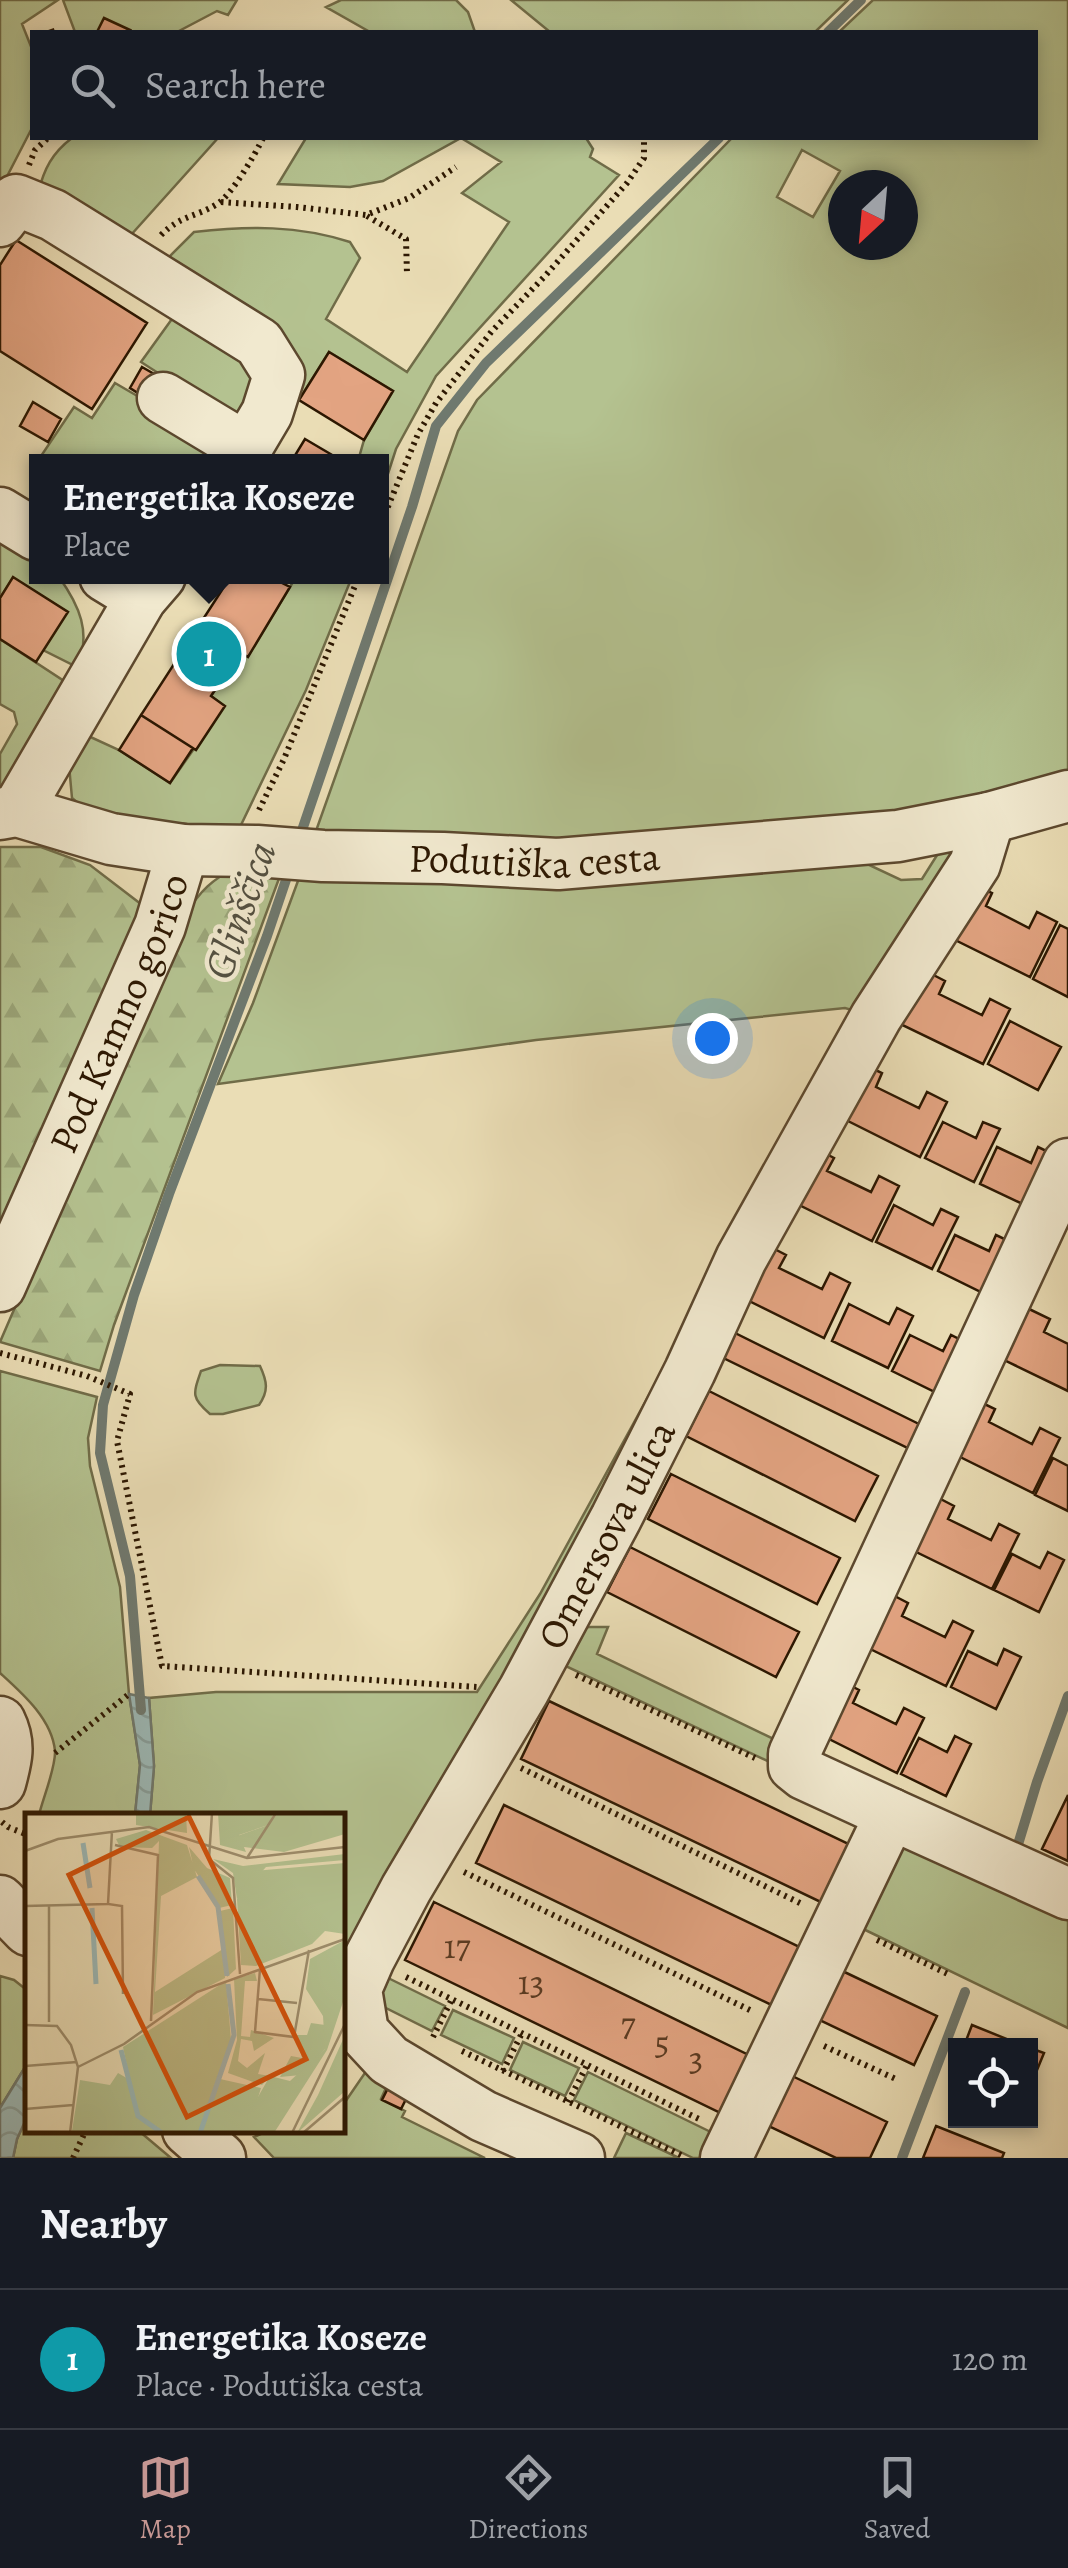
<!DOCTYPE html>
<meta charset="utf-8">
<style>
:root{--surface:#171b24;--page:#242831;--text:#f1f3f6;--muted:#9ea1a6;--line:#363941;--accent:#c59692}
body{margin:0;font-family:Alegreya,serif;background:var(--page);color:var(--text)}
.controls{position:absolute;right:30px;bottom:30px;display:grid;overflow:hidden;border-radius:0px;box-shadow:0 5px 15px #0003}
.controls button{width:90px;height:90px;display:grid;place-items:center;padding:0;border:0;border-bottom:2px solid var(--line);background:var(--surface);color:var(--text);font:50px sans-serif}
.compass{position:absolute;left:828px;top:170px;width:90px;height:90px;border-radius:50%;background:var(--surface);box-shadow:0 5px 15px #0003;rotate:206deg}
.you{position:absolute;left:712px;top:1038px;width:35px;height:35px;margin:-25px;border:8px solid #fff;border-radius:50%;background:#1a73e8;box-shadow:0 0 0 15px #1a73e833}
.badge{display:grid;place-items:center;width:65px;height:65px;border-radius:50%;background:var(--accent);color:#fff;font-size:32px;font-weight:700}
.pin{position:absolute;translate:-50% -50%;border:5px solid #fff;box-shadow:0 2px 10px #0006}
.popup{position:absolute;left:29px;top:454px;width:360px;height:130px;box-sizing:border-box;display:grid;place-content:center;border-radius:0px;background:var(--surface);filter:drop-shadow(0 2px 8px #0005);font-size:32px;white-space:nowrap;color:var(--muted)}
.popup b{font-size:38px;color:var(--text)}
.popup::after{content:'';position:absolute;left:50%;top:100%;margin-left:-20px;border:20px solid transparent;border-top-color:var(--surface)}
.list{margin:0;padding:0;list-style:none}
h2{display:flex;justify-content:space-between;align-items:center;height:130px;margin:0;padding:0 40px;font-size:42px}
h2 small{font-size:32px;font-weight:400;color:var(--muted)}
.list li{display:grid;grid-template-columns:65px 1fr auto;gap:30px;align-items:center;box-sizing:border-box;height:140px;padding:0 40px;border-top:2px solid var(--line)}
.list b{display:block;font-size:38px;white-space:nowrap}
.list p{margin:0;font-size:32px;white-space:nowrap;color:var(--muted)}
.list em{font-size:32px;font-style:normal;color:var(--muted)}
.icon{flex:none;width:55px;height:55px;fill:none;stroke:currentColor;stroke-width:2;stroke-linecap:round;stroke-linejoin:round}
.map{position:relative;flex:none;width:1068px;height:2158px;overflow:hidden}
.search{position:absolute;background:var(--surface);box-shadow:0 5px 15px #0003;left:30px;right:30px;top:30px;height:110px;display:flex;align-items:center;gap:25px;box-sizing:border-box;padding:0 35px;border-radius:0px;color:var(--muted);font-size:38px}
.sheet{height:270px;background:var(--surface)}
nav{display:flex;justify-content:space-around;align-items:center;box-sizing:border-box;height:140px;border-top:2px solid var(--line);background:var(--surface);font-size:28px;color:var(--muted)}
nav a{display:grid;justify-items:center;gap:5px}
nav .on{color:var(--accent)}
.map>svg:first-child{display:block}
.green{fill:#b4c290;stroke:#706c48;stroke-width:2.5;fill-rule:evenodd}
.forest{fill:url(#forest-firs);stroke:#706c48;stroke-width:2.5}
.water{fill:url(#water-waves);stroke:#6f796f;stroke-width:2.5}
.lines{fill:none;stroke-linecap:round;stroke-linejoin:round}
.stream{stroke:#6f796f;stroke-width:10}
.building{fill:#e3a482;stroke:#2c1701;stroke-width:2.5}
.minor-casing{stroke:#5c482e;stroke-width:55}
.path{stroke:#2c1701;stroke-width:6;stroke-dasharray:2.5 5;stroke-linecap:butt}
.minor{stroke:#f1e9cf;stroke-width:50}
.labels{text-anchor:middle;stroke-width:9;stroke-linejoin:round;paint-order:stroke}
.number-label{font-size:35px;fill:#5a3a21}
.street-label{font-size:40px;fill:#2c1701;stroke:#f1e9cf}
.water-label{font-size:42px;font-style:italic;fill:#535041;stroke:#f1e9cf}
.inset-river{fill:none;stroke:#9cbab8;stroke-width:5}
.inset-road{fill:none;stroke:#9e8e6d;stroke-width:2.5}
.view{fill:#d5520b;fill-opacity:0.15;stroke:#d5520b;stroke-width:5}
.inset-edge{fill:none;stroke:#2c1701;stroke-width:5}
</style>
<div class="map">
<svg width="1068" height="2158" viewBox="0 0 1068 2158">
<defs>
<pattern id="forest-firs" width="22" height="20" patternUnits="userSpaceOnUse" patternTransform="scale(2.5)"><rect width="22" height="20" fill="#b4c290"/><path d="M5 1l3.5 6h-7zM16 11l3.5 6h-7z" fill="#9ba67a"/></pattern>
<pattern id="water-waves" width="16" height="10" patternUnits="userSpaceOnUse" patternTransform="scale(2.5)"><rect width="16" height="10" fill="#9cbab8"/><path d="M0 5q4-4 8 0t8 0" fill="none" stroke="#879f9c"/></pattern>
</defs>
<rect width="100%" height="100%" fill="#eaddb5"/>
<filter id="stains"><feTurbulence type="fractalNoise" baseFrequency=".002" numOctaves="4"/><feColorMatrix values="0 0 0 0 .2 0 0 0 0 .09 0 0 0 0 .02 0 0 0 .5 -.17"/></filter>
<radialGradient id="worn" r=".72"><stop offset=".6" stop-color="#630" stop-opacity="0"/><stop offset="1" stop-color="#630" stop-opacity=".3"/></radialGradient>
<path class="green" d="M0,0H58L22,24L32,49V128L0,190Z
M63,0H237L228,15L217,11L177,32H75Z
M341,0H456L468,12L475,32H370L326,7Z
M511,0H848L815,32H550Z
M873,0H1068V783L998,802L628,846L311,845L458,431L477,400L732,138H1036V32H839ZM802,150L840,171L813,217L777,197ZM843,185H903V245H843Z
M72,138H218L130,236L38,193C44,169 52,153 72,138Z
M306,138H586L593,149L590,157L619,175L436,376L396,449L382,492V462L358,461L364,440L393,391L329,352L299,400L289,363L161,265L194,232C249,226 297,225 350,242L360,258L326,319L407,372L509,222L462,193L501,162L461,138L383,181L350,187L278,184Z
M182,305L263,368L242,427L141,362Z
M115,383L218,443L222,462H44L39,459L74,407L92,418Z
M0,532L36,558V576L59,577C79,605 92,633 77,667L43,650L67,612L13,578L0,598Z
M296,577H352L306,690L240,827L225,834L93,815L72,798L69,765L84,734L119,750L170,783L224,706L211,696L240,652L248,656Z
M0,639L67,683L0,791V754L17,724L14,712L0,704Z
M952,851L964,854L343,2011L342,1816L150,1815L154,1766L149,1698L216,1692H477L540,1594L859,1012L845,1008L536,1040L218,1084L253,1003L302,870L863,862L901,880L922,879L939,852Z
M220,1365L260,1366C267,1381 269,1391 259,1405L223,1414H210C191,1398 193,1394 201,1371Z
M0,1371L97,1397L88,1438L90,1466L120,1587L129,1694L140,1765L135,1815H39C43,1798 56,1767 55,1751C52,1719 22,1693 0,1673Z
M589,1627H608L597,1654L782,1743L774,1764L557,1662L578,1629Z
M933,1839L1068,1904V2028L857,1926L880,1857Z
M382,1975L445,2006L432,2031L380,2005Z
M0,1976L14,1980L28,1991L27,2064L0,2108Z
M453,2010L514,2038L502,2064L441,2035Z
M523,2042L579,2068L565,2096L510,2070Z
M369,2067L391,2077L381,2099L405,2111L402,2117L485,2158H274L254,2137L267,2131L342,2130L343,2105Z
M588,2072L725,2139L716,2158H693L574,2100Z
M27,2117L28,2130L139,2131L171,2158H13L17,2139Z
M626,2133L679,2158H614Z"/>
<path class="forest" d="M0,847H41L90,865L146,908L0,1257Z
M240,864L284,865L114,1325L100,1371L0,1342L184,917C201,889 211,881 240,864Z"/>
<path class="water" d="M129,1694L149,1698L154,1766L150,1815H135L140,1765Z
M27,2064V2117L17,2139L13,2158H0V2108Z"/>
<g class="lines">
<path class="stream" d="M828,32L861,0
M298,842L412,507L436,426L486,363L719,138
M141,1710L130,1576L100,1453L103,1405L134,1295L169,1194L267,936L290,868
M1016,1851L1037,1782L1068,1696
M902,2158L965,1992"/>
</g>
<path class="building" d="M104,18L130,30L128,32H97Z
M16,240L147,323L92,409L0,351V265Z
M329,352L393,391L364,440L299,400Z
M142,367L168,382L155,404L130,388Z
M33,402L61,419L48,442L20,426Z
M305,439L344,462H291Z
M231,576H268L290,587L248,657L240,652L211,696L225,706L196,750L141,715Z
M13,577L68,612L36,662L0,639V598Z
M141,715L193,748L170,783L119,750Z
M969,882L992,893L986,906L1029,928L1037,912L1057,922L1030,977L943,934Z
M1060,925L1068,929V997L1033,979Z
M922,969L945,981L939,994L982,1015L990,999L1010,1009L983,1064L896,1022Z
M1010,1021L1061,1047L1038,1090L988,1064Z
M859,1062L882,1073L876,1087L919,1108L927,1092L947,1102L920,1157L834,1114Z
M943,1122L976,1138L983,1122L1000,1129L974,1182L925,1158Z
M811,1146L834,1158L827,1171L871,1192L879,1176L899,1186L872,1241L785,1198Z
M997,1147L1031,1163L1038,1147L1055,1155L1029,1207L980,1184Z
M894,1205L933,1225L941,1209L958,1217L932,1269L876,1242Z
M955,1235L989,1251L996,1235L1013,1243L987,1295L938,1271Z
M763,1243L786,1255L779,1268L822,1289L830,1273L850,1283L824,1338L737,1295Z
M849,1304L889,1324L897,1308L913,1316L888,1368L832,1341Z
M1027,1308L1050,1319L1044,1332L1068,1344V1391L1002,1359Z
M723,1327L927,1428L916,1452L711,1352Z
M910,1335L943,1351L951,1335L967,1343L941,1395L892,1371Z
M709,1391L878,1476L855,1521L686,1436Z
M972,1398L995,1409L989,1422L1032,1444L1040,1428L1060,1438L1033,1493L946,1450Z
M1053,1458L1068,1466V1511L1035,1495Z
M671,1474L840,1558L817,1604L648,1519Z
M931,1494L954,1506L948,1519L991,1540L999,1524L1019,1534L992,1589L906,1547Z
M630,1547L799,1632L776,1677L607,1592Z
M1048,1552L1064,1560L1039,1612L994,1590L1012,1554L1040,1568Z
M885,1591L908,1603L902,1616L945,1637L953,1621L973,1631L946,1686L860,1644Z
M1004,1649L1021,1657L996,1709L951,1687L968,1651L997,1665Z
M836,1678L859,1690L853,1703L896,1724L904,1708L924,1718L897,1773L811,1730Z
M549,1701L855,1847L827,1905L521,1759Z
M955,1736L971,1744L946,1796L901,1774L919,1738L947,1752Z
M1068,1795V1861L1042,1849Z
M504,1805L810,1952L782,2010L476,1863Z
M434,1902L759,2060L731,2118L405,1960Z
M834,1967L937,2016L914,2065L811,2016Z
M972,2025L1024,2046H964Z
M1030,2048L1044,2053L1030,2087Z
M784,2072L887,2122L870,2158H836L760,2122Z
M392,2080L411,2089L401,2109L382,2100Z
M936,2126L1004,2153L1002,2158H923Z"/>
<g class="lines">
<defs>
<g id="minor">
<path d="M0,221L16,200L53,215L259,343L279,375L267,413L238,462"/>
<path d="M163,398L246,448"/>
<path d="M0,513L36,535"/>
<path d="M105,576L141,598"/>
<path d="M17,811L141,598L160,576"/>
<path id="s1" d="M0,814L17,811L111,839L183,850L257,851L323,856L443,858L558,864L898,836L989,818L1068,796"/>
<path id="s2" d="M0,1286L160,926L183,850"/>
<path d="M0,1722C11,1744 6,1761 0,1783"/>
<path d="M891,1814L1068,1894"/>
<path d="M0,1901L28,1930"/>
<path d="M188,2130L220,2158"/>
<path id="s3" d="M579,2158L483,2116L389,2060L363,2032L356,1989L369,1959L406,1889L524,1690L616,1518L690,1371L741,1259L876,1017L975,864L989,818"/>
<path d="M726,2158L891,1814L804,1774L794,1766V1754L1068,1164"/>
</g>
</defs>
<use href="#minor" class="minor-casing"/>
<path class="path" d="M51,29L52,32
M29,165L35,150L48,138
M221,202L297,207L366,215L409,198L456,167
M367,216L406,239L407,274
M161,235C181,215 196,217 217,204C231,196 256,153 263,138
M382,521L418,434L436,403L492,331L545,276L627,183L644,158V138
M259,810L284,759L359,576
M0,1353L87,1376L130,1394L117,1441L162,1666L478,1687
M576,1675L755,1758
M55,1753L129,1694
M521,1768L802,1904
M2,1822L8,1827L28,1835
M464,1872L754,2012
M877,1940L950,1975
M406,1977L701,2120
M433,2037L452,1999
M824,2046L898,2080
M462,2051L685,2157
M503,2071L522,2033
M568,2102L587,2065
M73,2158L86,2130"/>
<use href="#minor" class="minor"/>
</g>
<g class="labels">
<g class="number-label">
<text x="457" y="1958">17</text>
<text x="531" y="1994">13</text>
<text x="628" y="2036">7</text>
<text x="662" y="2054">5</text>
<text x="696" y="2070">3</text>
</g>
<g class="street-label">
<text dy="14" stroke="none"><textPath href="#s1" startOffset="540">Podutiška cesta</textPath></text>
<text dy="14" stroke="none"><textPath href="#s2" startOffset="298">Pod Kamno gorico</textPath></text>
<text dy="14" stroke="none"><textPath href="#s3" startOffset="815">Omersova ulica</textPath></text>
</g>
<g class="water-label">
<text transform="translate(239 910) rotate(-71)" y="15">Glinščica</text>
</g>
</g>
<g transform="translate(25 1813)">
<rect width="320" height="320" fill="#eaddb5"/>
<path d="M111,0L161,1L162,20L111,12ZM193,0H249L243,12L214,22L221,39L195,32ZM121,17L162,32L172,64L136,83L130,179L198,136L200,165L128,202L134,28L127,35L95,34L91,26ZM164,34L182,55L205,65L207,92L194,95L169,56ZM320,41V47L241,54L212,86L208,60L188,46L218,53ZM230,160L232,168H220L216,223L225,224L226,217L249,225L229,238L227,228L216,226L213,248L222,255L240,240L233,261L245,263L237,272L203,260L212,227L209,166ZM201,168L206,227L174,320L47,318L55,267L85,272L93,260L105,267L98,234ZM286,210L300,212V236L276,262L255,264L266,243L277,245L271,222H282ZM320,222L319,279L272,320L293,282ZM195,266L236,275L222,320H176Z" fill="#b4c290"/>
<path d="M253,0H320V21L259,39L211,33L212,23L243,12ZM320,50V121L300,118L287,131L231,153L216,152L212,86L228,58ZM208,95L211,156L202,164L195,98ZM320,127V183L302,237L249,320H222L223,301L245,263L265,268L300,236L298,203L281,176L285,146Z" fill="#b4c290"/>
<path class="inset-river" d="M58,30L65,75M173,63L193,94L202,163M67,95L71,171M96,237L113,303L137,320M175,320L209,222L203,171"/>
<path class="inset-road" d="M187,0L184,46L208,65L215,161M87,18L83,91L97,93L98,181M90,32L133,42L126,208M0,38L33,26L124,14L222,45L320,34M222,45L251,0M0,93L83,91M24,93V209M235,156L230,219L269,224L284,137M233,186L272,190M0,212L32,213L46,232L53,254L45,320M0,253L52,249M53,254L99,231L172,179L320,126M0,296L48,292M267,320L320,211M278,320L320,284"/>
<path class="view" d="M164,4L281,246L162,304L44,62Z"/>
<rect width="320" height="320" class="inset-edge"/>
</g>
<rect width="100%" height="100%" filter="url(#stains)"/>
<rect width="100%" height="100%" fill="url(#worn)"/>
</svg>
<div class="controls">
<button><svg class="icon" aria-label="locate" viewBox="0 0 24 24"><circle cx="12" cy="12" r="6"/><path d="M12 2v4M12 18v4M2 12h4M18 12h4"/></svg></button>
</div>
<svg class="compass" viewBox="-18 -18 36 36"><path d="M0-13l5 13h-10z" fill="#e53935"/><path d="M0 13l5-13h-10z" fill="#9ea1a6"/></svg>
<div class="you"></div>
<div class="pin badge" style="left:209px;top:654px;background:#0f9aa8">1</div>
<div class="popup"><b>Energetika Koseze</b>Place</div>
<div class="search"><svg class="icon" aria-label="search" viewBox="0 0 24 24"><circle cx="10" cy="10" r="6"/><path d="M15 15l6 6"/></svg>Search here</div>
</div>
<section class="sheet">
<h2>Nearby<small></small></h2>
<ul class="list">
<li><span class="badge" style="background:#0f9aa8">1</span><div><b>Energetika Koseze</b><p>Place · Podutiška cesta</p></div><em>120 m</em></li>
</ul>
</section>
<nav>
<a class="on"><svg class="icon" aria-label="map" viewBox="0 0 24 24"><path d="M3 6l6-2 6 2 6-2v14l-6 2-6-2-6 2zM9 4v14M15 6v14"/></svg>Map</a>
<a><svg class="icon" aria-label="directions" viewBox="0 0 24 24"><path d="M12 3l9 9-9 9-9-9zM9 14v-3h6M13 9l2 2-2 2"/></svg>Directions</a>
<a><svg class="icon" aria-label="saved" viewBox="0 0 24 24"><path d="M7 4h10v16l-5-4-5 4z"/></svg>Saved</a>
</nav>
